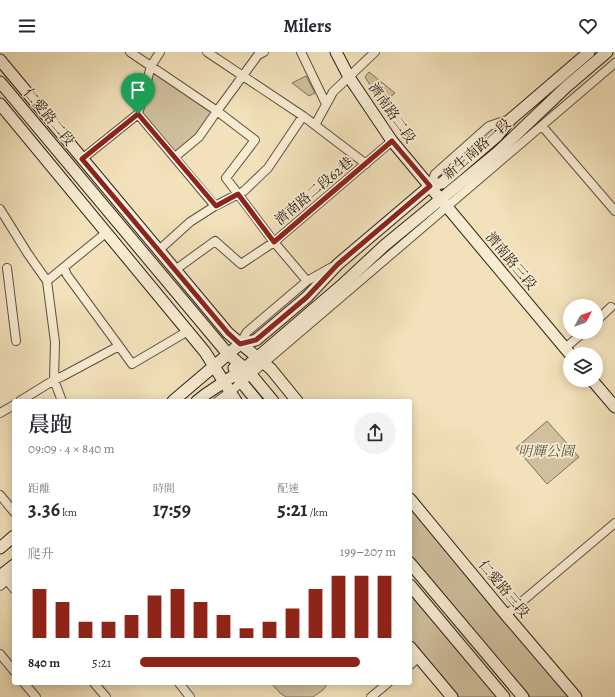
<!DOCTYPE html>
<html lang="zh-TW">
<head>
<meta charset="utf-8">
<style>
	:root { --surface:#fff; --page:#f2f2f3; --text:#2b2b33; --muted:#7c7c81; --accent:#8f2418 }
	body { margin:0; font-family:Alegreya,"Noto Serif TC",serif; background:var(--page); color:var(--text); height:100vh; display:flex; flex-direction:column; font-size:15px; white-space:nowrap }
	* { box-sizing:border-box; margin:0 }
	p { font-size:13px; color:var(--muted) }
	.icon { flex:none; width:22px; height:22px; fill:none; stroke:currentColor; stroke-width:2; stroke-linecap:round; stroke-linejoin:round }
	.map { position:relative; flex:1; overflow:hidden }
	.drawer { position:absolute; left:12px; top:347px; width:400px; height:286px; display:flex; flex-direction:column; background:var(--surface); border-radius:4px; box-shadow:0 2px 10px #0003 }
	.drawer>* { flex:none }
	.needle { width:26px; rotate:49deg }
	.tools { position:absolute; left:563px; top:247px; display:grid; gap:8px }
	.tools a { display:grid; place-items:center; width:40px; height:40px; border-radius:50%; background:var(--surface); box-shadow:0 2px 10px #0003; font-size:20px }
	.pin { position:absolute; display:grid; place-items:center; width:34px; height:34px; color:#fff; margin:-41px -17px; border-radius:50% 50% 50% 0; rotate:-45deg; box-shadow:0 0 4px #0007 }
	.pin .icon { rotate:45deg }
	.round { display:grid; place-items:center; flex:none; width:42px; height:42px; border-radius:21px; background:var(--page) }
	.head { display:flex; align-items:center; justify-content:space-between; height:68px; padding:0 16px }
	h1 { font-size:22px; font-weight:600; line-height:30px }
	.stats { display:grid; grid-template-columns:repeat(3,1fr); gap:6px; height:68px; padding:4px 16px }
	.stats div { display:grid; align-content:center }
	.stats b { font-size:20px; font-weight:600 }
	.stats small { font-size:11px; font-weight:400 }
	.stats p { font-size:11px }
	.chart { height:112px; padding:8px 16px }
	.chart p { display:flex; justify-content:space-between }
	.chart svg { width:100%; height:72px; margin-top:4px; stroke:var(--accent); stroke-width:6 }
	ul { padding:0 16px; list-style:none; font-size:13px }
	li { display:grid; grid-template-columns:64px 48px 1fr; align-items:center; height:30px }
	li i { height:10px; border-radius:5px; background:var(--accent) }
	header { display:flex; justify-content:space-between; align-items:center; height:52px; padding:0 16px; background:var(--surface); font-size:18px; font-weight:600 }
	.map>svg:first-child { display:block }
</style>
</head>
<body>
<header><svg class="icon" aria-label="menu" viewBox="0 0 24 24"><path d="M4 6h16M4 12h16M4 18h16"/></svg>Milers<svg class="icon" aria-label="heart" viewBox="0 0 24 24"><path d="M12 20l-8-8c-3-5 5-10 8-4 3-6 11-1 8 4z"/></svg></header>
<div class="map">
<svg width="615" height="645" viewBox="0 0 615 645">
	<rect width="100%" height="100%" fill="#f2e1ba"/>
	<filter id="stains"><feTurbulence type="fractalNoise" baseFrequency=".005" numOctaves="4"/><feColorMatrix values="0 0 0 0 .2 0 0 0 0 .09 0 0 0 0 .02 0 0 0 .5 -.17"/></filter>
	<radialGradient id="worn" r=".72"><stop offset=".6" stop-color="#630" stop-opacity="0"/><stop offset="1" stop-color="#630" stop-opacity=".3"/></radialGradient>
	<!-- green -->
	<path fill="#d0c09e" stroke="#7e705a" d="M154,19L214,60L198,82L177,102L141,60Z
		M369,20L395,41L382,52L365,25Z
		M306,24L315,41L309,44L292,31Z
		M547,369L579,405L547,432L516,396Z
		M410,455L556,629L568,645H530L410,502Z
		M410,539L499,645H459L410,587Z
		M271,631H328L323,638L313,645H286L280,641Z"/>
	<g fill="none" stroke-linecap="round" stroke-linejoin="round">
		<!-- street casing -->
		<g stroke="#5e5040" stroke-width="10">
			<path id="street" d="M130,0L217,59L255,88L226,126L274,190L307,229
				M207,0L303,64L366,112
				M301,0L326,52
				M138,62L215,154
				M315,73L333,40L375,0
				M542,74L615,159
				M175,105L199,85L217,59L258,3L264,0
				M82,107L138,62L151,14L160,0
				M430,134L435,122L489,74L510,67
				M0,157L28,202L47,229L55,290L54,328L62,349
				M159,198L190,170L215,154L244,139L268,116L303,64
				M7,216L16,289
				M64,216L67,223L119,294
				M175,218L215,189L241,212L274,190L392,89
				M47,229L107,180
				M596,269L611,255
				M240,292L247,280L307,229L332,215
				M565,296L584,280
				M20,349L54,328L63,324L119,294L132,312L188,279
				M218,349L230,340L615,11
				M0,361L14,353
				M0,443L14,460
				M7,528L14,537
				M0,534L14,522
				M506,563L615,471
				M0,602L14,619
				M410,613L419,605
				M24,631L36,645
				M94,631L106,645
				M179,631L190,645
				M371,645L388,631"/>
		</g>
		<!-- secondary casing -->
		<g stroke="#2c2017" stroke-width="13">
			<path id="secondary" d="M336,0L349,25L392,89L570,302
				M0,8L228,281L271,317L297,349
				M0,30L228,302L248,319L273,349
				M0,52L205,300L236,349
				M234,316L238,326L257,349
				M592,328L615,355
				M173,349L240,292L256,288L307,245L338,212L430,134L442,131L454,121L497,84L511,67L589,0
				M197,349L206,342L245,316L342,233L385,193L498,100L566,35L607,0
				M410,447L506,563L576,645
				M0,496L14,484
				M410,511L523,645
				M0,524L14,513
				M410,533L504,645
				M410,595L452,645"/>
		</g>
		<!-- street -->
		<use href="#street" stroke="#f7ecd2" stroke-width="8"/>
		<!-- secondary -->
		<use href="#secondary" stroke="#f7ecd2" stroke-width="11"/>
	</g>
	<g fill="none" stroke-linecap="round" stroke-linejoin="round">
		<!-- route casing -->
		<g stroke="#fff" stroke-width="8">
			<path id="route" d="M138,62L216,154L238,142L274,190L392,89L430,134L338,212L307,245L256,288L240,292L228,281L82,107Z"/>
		</g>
		<!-- route -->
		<use href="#route" stroke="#8f2418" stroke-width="5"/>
	</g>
	<g text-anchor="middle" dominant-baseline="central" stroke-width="3.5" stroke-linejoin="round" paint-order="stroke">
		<!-- street labels -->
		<g font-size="14" fill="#2c2017" stroke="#f7ecd2">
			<text transform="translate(392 61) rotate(55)">濟南路二段</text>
			<text transform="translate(49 65) rotate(50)">仁愛路二段</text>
			<text transform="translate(477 97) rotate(-41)">新生南路一段</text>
			<text transform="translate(314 139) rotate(-40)">濟南路二段62巷</text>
			<text transform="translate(511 209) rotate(50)">濟南路三段</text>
			<text transform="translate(504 537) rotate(50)">仁愛路三段</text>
		</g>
		<!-- park labels -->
		<g font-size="14" font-style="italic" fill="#5d5040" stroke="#f7ecd2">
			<text x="546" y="399">明輝公園</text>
		</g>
	</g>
	<rect width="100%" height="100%" filter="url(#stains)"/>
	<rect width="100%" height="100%" fill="url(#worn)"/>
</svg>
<div class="tools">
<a><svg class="needle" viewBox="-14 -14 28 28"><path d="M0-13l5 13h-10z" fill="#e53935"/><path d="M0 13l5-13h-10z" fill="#7c7c81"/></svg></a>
<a><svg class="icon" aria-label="layers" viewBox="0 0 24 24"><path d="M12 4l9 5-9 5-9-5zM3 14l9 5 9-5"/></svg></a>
</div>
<div class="pin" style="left:138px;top:62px;background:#1e9e55"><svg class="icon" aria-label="arrive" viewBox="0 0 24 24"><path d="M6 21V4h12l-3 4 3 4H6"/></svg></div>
<section class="drawer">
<div class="head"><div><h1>晨跑</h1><p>09:09 · 4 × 840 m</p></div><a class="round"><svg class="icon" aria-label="share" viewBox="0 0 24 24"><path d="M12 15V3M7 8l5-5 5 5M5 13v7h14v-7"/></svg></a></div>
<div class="stats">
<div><p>距離</p><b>3.36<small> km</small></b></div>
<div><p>時間</p><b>17:59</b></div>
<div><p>配速</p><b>5:21<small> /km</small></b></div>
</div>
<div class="chart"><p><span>爬升</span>199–207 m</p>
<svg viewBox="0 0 160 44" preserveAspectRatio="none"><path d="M5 44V14M15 44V22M25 44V34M35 44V34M45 44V30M55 44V18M65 44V14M75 44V22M85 44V30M95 44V38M105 44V34M115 44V26M125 44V14M135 44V6M145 44V6M155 44V6"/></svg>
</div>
<ul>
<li><b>840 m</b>5:21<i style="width:86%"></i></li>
</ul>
</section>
</div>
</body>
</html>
